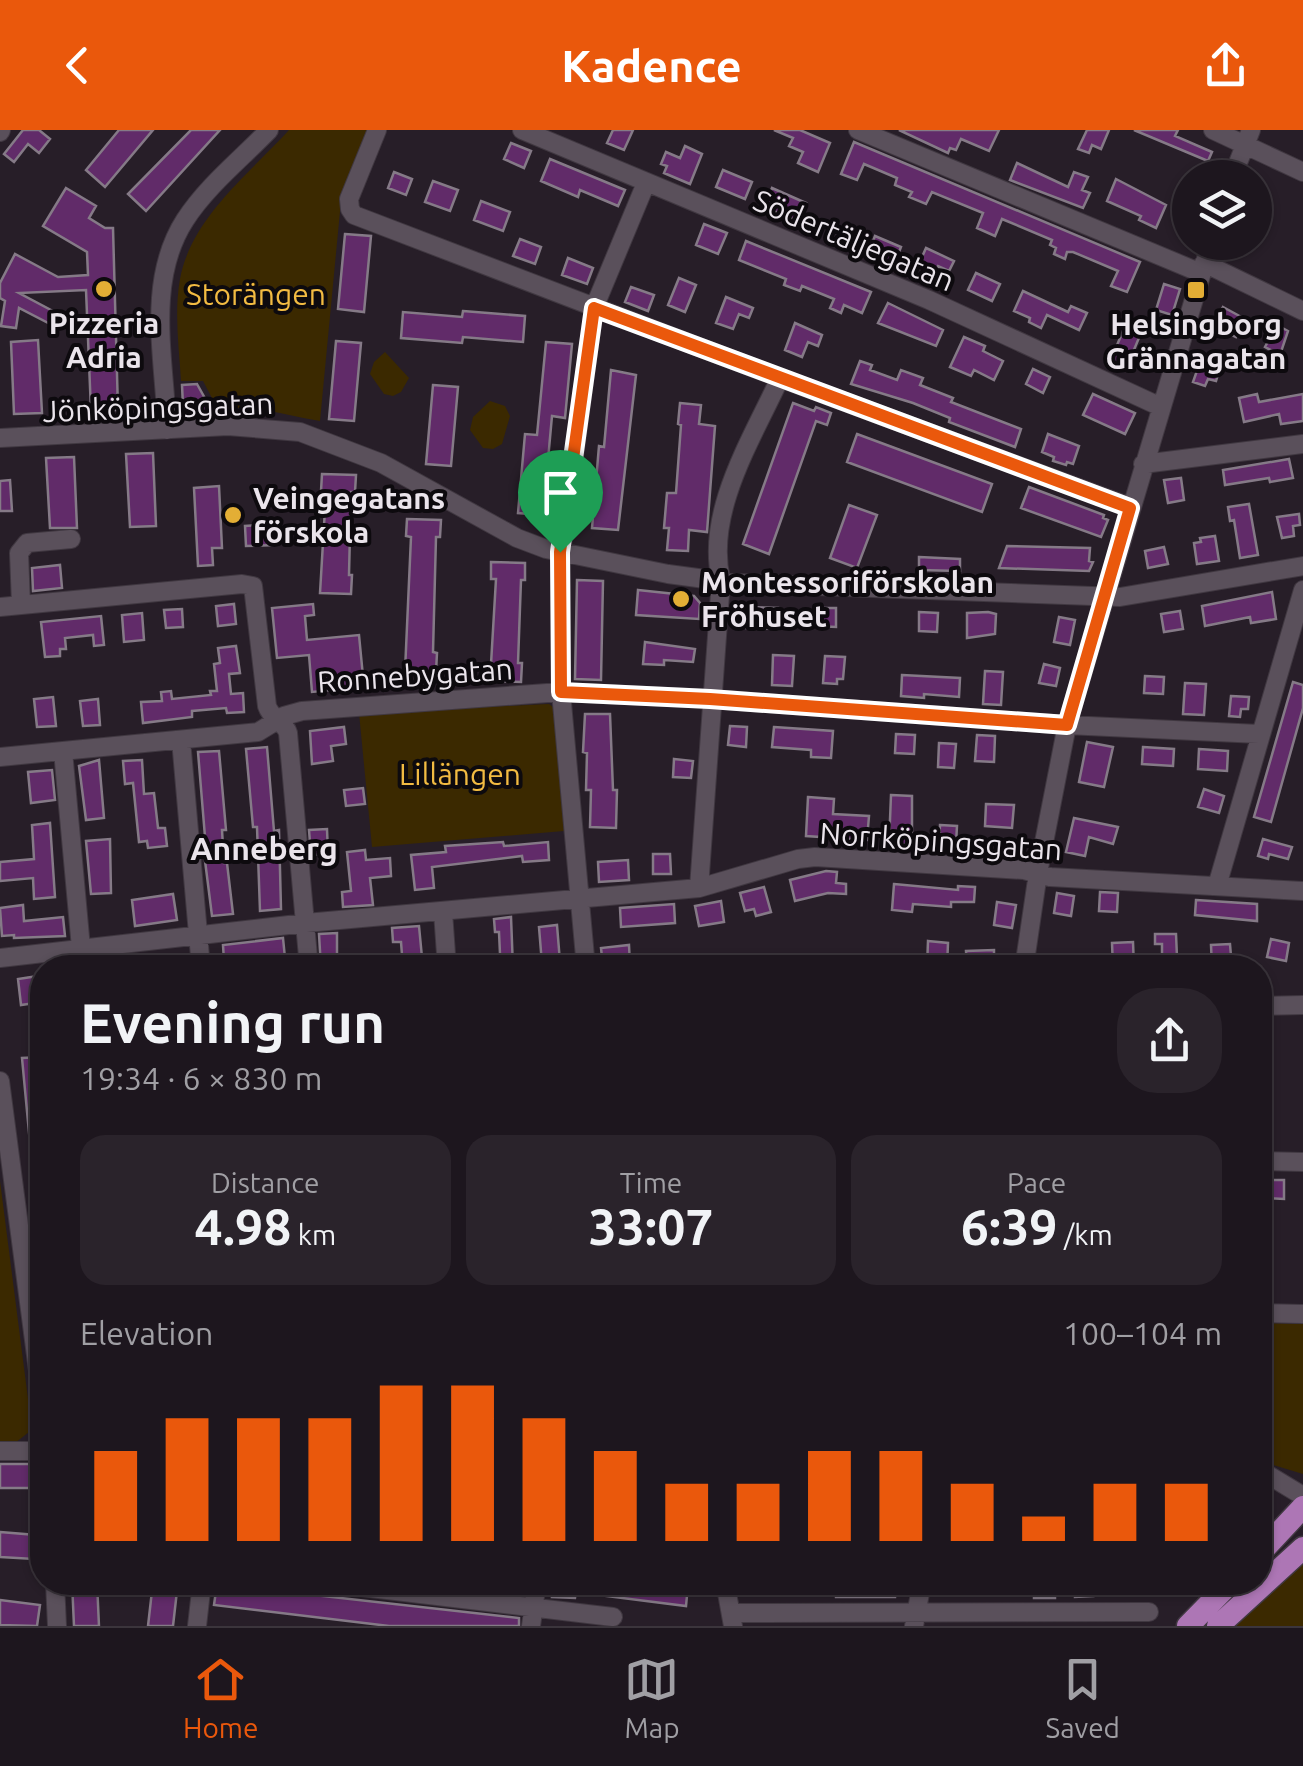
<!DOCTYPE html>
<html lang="en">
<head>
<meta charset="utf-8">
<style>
	:root { --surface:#1d161e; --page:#2a232b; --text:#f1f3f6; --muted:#a09fa4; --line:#3b353c; --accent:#ea580c }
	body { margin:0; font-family:Ubuntu,sans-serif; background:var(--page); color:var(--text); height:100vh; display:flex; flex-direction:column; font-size:38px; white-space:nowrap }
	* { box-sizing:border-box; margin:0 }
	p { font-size:32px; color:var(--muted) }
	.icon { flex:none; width:55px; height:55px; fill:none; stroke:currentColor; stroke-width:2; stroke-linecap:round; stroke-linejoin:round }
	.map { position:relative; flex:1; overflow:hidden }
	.side { position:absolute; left:30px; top:825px; width:1242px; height:640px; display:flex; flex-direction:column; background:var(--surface); border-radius:40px; box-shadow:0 2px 8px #0004,0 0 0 2px var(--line) }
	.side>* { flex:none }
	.tools { position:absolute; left:1172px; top:30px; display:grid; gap:20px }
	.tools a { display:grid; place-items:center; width:100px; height:100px; border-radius:50%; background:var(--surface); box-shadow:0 2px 8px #0004,0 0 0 2px var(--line); font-size:50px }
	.pin { position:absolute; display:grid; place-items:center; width:85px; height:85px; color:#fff; margin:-102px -42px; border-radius:50% 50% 50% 0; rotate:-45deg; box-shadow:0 0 10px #0007 }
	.pin .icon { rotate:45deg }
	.round { display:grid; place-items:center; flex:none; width:105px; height:105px; border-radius:40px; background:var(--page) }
	.headline { display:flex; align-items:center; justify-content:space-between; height:170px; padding:0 50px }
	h1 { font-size:55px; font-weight:600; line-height:75px }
	.metrics { display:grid; grid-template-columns:repeat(3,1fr); gap:15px; height:170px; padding:10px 50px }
	.metrics div { display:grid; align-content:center; border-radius:25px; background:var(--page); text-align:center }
	.metrics b { font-size:50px; font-weight:600 }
	.metrics small { font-size:28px; font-weight:400 }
	.metrics p { font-size:28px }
	.chart { height:280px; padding:20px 50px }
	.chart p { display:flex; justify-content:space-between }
	.chart svg { width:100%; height:180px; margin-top:10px; stroke:var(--accent); stroke-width:6 }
	header { display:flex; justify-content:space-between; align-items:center; height:130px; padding:0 50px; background:var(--accent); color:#fff; font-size:45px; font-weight:600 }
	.menu { display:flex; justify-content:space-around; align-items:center; height:140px; border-top:2px solid var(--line); background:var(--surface); font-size:28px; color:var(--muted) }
	.menu a { display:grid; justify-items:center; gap:5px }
	.menu .selected { color:var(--accent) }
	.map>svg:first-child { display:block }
</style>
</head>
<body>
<header><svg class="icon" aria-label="back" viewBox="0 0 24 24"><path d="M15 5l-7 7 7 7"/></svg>Kadence<svg class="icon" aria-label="share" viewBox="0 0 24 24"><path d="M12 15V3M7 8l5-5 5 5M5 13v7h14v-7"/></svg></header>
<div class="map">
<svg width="1303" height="1496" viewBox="0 0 1303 1496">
	<rect width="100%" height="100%" fill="#271e28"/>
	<!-- green -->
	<path fill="#3b2900" d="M289,0H371L341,71L320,291C284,286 248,271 213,282V270L203,251H181C179,218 174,182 180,149C191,88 249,44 289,0Z
		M385,222L409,248L401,262L393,266L384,264L370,244L374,232Z
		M490,271L505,276L510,286L502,314L493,319L483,318L470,300L473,287Z
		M549,574L554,578L564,701L372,717L359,583Z
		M0,1051L31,1292L29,1302L15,1313H0Z
		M1260,1193L1303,1194V1344L1260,1331Z
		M1303,1432V1496H1230Z"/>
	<!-- building -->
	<path fill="#612b69" stroke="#857a87" stroke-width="2.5" d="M23,0H39L50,9L39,23L28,14L14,32L4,24Z
		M119,0H153L105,57L86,40Z
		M191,0H220L146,81L128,64Z
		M613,0H633L624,20L607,13Z
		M774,0H800L830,13L818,42L798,33L803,22L789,16L793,8Z
		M899,0H999L989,21L961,9L956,20L950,18L948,23Z
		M1087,0H1109L1101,19L1092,15L1089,23L1078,19Z
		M1134,0H1178L1175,6L1212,22L1208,31Z
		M854,12L1140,132L1127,162L1111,156L1118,141L1073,122H1067L1065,129L1054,124L1056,118L1050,115L1052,110L1002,89L995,106L977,98L983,83L932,62L926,74L909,67L912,62L895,55L897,48L864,34L857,50L841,44Z
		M511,13L531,21L524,38L504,29Z
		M685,16L702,24L690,54L664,43L667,36L661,34L666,22L680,28Z
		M550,29L625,60L618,76L580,60L578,67L541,51Z
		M1017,33L1068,57L1074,42L1088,47L1082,60L1090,63L1083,78L1010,50Z
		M723,40L752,52L745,69L716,57Z
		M394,42L412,49L406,65L388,58Z
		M1116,49L1166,75L1156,98L1139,90L1141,86L1107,71Z
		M433,51L458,60L450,81L425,72Z
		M66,58L96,76L89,88L105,98H113L118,280L91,281L86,160L19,163L66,188L56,197L19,178L16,198L1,196L5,171L0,168V153L15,124L58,147L88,145L87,122L43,96Z
		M772,58L806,73L798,91L764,77Z
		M481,71L510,82L503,101L474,90Z
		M704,94L727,103L718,124L696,115Z
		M345,104L371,106L364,182L338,179Z
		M875,106L901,117L894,135L868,124Z
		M520,109L541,117L535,134L513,126Z
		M746,111L871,162L862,183L844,175L841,183L830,178L834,169L802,156L800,161L784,155L786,149L739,130Z
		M926,118L954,131L949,141L938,136L934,143L918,136Z
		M568,128L593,138L587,154L562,145Z
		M976,143L1000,154L992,171L968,160Z
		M679,148L696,155L685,182L668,175Z
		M1164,154L1180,159L1172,185L1156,180Z
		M631,157L654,165L648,181L625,172Z
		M1023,161L1068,182L1071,176L1087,183L1079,200L1047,185L1041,198L1029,192L1030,188L1014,181Z
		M726,167L753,178L749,188L739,184L733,199L716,193Z
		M888,173L943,200L936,216L878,193Z
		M1223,177L1245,189L1236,207L1213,196Z
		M463,181L525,186L523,212L463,207L462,213L401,208L403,182L462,187Z
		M795,193L822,205L818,216L808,212L802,227L785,220Z
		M1277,195L1288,201L1280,225L1265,217Z
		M1125,196L1141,203L1126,239L1110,232Z
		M964,207L985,216L983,221L1003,231L994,250L974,240L971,246L950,237Z
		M38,210L42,283L14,284L11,212Z
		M336,211L361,213L354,291L329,289Z
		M546,212L572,214L565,288L552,286L543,385L518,383L525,304L537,305Z
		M860,231L872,235L870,240L897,250L901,240L923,248L920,255L953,268L951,272L1021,299L1015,317L949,292L950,288L913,273L851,254Z
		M1199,235L1219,241L1216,251L1208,249L1205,256L1193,252Z
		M1033,239L1050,247L1043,263L1026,254Z
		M611,240L636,245L618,400L592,398L599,316L604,317Z
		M197,254L207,272L208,281L194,282L183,276L182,255Z
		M433,255L458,257L451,336L426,334Z
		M1093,264L1135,283L1125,304L1083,285Z
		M1257,264L1259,272L1303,264V291L1281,294L1279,284L1244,292L1239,268Z
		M680,273L701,275L699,294L715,296L707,402L689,400L688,421L667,420L669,398H664L667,363H676L681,295L678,294Z
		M793,273L814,281L816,277L831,283L827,295L816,291L769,424L743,414Z
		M857,304L992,354L982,382L847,332Z
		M1048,304L1079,316L1073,334L1067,332L1066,335L1053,331L1054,327L1042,322Z
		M153,323L156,396L130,397L126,324Z
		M74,327L77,398H50L46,328Z
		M1289,329L1293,348L1270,352L1269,348L1225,355L1223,340Z
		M322,344L356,345L355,362H351L349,445H352L351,464L320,463L326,362L321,361Z
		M1181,348L1184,370L1168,373L1164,350Z
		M10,350L12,381H0V351Z
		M219,356L222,418H212L213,435L198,436L194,358Z
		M1029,357L1104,385L1103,388L1108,390L1101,407L1021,378Z
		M1249,374L1258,425L1240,428L1234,390L1230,391L1228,377Z
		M849,375L877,385L857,438L830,428Z
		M1299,384L1300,395L1293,396L1294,406L1282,408L1277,387Z
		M407,389L441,390L440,407H436L433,522L437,523L436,542L405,541L411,407L406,406Z
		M276,394L277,415L246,416L245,396Z
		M1215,406L1219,431L1197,434L1194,413L1201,412L1200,408Z
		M1007,416L1090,418L1089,431L1093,432L1089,441L999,438Z
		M1164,417L1168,434L1148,438L1145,421Z
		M919,427L960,429V441L919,440Z
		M491,432L525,433V450H521L518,533H522L521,552L490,551L496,449H491Z
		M60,435L62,458L33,461L32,438Z
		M577,450L603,451L601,550L575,549Z
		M638,460L694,466L700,473L699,489L636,485Z
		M1272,462L1276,489L1251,493L1250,487L1205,496L1202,476Z
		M234,474L236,494L218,496L216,476Z
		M313,474L314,485L305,486L307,510L359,505L364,557L312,562L309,525L277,528L272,478Z
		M746,477L778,478V499L746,498Z
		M817,478H836V497L816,496Z
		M182,479L183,497L166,498L164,480Z
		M1180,481L1183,499L1164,502L1161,484Z
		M919,482L938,483L937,502L919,501Z
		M988,482L996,484L995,504L967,508V483Z
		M142,483L144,510L124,512L122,485Z
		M101,486L104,515L94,516L93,505L65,508L66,519H60V526L45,527L41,492Z
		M1059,487L1075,490L1070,515L1054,512Z
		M645,512L695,519L693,532L664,530V535L643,534Z
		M236,516L240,543L229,544L231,564L243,563L244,582L227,583L226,578L192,581V587L143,593L141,572L162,571L161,562L171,561L172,569L211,565L210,561H217L214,534L220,533L218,518Z
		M773,525L794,526L792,556L772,555Z
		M825,526L845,527L843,549H837V554L823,553Z
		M1044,534L1060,538L1056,556L1039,553Z
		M985,541L1003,542L1001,575L983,574Z
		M902,545L960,548L959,567L924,564V568L901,566Z
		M1145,546L1164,547L1163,564L1144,563Z
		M1293,552L1303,555V578L1271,692L1254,687Z
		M1185,553L1206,554L1204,585L1183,584Z
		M1231,566L1249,567L1248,579H1241L1240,587L1229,586Z
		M53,567L56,596L37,597L34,569Z
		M98,569L100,595L83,596L80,571Z
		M585,584H610L613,660H617L616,698L590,697L591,660H586L587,623L583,622Z
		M730,596L747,597L746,617L728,615Z
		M344,597L346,614L331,616L333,631L312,634L310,601Z
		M774,597L833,601L831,628L811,627V620L772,617Z
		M896,604L915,605L914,624L895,623Z
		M977,605L995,606L994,632L975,631Z
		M1087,612L1113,617L1104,657L1079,652Z
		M939,613L956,614L954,638L938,637Z
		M267,617L274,701L279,700L281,779L260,781L257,697H253L246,619Z
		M1143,617L1174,619L1173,636L1142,634Z
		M1199,619L1228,621L1227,641L1198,639Z
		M219,621L226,700H222L224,733H227L233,784L212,786L202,707H205L198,622Z
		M674,629L693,631L691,648L673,647Z
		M99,630L104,688L86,690L79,636Z
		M142,630L144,664L154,663L158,698H165L167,716L148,718L147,711L139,712L133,653L125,654L123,631Z
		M52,640L55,670L31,673L28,642Z
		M363,658L365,674L346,676L344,660Z
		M1204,659L1224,666L1219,683L1198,677Z
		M891,665L912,666V715L889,714Z
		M808,667L834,669L833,684L869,686L867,710L806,706Z
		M986,674L1014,675L1012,698L985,696Z
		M1074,688L1118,697L1113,714L1089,707L1085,726L1066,722Z
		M50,693L55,767L34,769L33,748L0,751V732L34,729L32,695Z
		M940,695L957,696L956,714H939Z
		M327,699L328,724L311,725L309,700Z
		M110,709L111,763L91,764L86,711Z
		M1263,709L1292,717L1288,729L1269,724L1268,729L1258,726Z
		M503,712L504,716L548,712L549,730L523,732L522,726L432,737L434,758L415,760L411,725L446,722L445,716Z
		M365,720L366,730L390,728L391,746L370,748L373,775L343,777L342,762L351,761L347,722Z
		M653,724H670L671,744H653Z
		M628,730L629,750L599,752L598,732Z
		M826,741L837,742L836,753L846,754V764L828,763L795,771L790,750Z
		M894,754L958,760V756L975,757L974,772H951V777L913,774L912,782L892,780Z
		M764,757L771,782L756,786L754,779L745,781L740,763Z
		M1100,762L1118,763L1117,782L1099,781Z
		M1057,763L1074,766L1071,786L1054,783Z
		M173,764L177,790L135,796L132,770Z
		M1196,770L1257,774V791L1195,785Z
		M721,771L724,792L699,796L695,776Z
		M997,772L1016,775L1012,798L994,795Z
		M674,774L675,793L621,797L620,778Z
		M23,775L24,791L63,787L65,806L14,808V805L2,806L0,778Z
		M511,787L513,838H495L494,825L500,824L499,802H495L494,789Z
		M557,795L560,832L542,834L539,797Z
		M419,796L423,838H403L401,812H393L392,798Z
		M337,803V838H321L319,804Z
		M1155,804H1176L1177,827L1162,828V814H1155Z
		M283,808L285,828L224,831L223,815Z
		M1271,809L1289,813L1286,831L1267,827Z
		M928,811L948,813L947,838H927Z
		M1133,812L1134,838H1113L1112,813Z
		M1230,814L1232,838H1212L1211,815Z
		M629,815L630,835L603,837L601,818Z
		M994,820V838H967L966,821Z
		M38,846L42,872L21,875L18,849Z
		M42,927V1045H33L22,928Z
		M1265,1050H1284V1069L1264,1068Z
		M0,1334H33V1358H0Z
		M0,1402L36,1405L34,1429L0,1427Z
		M72,1452H97L99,1496H74Z
		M153,1452H178L173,1496H148Z
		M554,1452H577L575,1468L552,1467Z
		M608,1452L688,1455L686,1476L606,1466Z
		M835,1452H895V1467H836Z
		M1034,1452H1055V1468H1034Z
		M1075,1452H1111L1094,1466L1075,1467Z
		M217,1454L519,1488V1496H389L214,1475Z
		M0,1470L40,1475L37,1496L0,1495Z"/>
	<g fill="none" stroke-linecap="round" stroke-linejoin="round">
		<!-- minor casing -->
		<g stroke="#403841" stroke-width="20">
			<path id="minor" d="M377,0L349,69L350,79L354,85L780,248L1130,377
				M522,0L929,170L1161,277
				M858,0L1201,143
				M1213,0L1303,42
				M0,2L1,0
				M1232,48L1251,0
				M1204,133L1303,181
				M167,300C165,231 145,152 185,90C207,56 241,29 269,0
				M0,308L228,296L300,302L381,333L517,408L546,419L668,444L735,453L1120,467L1303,436
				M1143,334L1303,314
				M21,474L19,423L27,413L71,409
				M0,477L242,454L253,456L267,576C271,589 285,592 288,603L309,838
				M181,610L201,838
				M63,621L81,818
				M0,627L258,602L284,586L302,581L561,562L711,569L1067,595L1259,604
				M1217,756L1303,460
				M699,758L721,450C705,382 752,309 780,248
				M443,782L447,838
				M0,828L306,793L699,758L798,729L815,727L1024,740L1050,747L1303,761
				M586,838L561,562V422L594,178L646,53
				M1024,838L1038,743L1067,595L1211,112
				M1260,876L1303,875
				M0,951L42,1271
				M1260,1031L1303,1032
				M1260,1183L1303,1184
				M0,1321H42
				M1260,1340L1303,1366
				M55,1452L57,1496
				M320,1452L613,1487
				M725,1452L733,1496
				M731,1483L1149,1482
				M197,1496L202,1452
				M531,1496L537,1452
				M914,1496L922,1452"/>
		</g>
		<!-- major casing -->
		<g stroke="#403841" stroke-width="25">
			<path id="major" d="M1260,1423L1303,1377
				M1188,1496L1231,1452
				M1218,1496L1303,1418"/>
		</g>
		<!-- minor -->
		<use href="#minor" stroke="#5a505b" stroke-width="18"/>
		<!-- major -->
		<use href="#major" stroke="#ad76b5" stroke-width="22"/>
	</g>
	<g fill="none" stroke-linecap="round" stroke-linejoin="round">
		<!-- route casing -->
		<g stroke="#fff" stroke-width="20">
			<path id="route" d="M594,178L1130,378L1067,595L710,569L561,562L560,422Z"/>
		</g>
		<!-- route -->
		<use href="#route" stroke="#ea580c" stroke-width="12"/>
	</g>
	<!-- markers -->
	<g fill="#e3ae35" stroke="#0d0a0e" stroke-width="4">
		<circle cx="104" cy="159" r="10"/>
		<rect x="1186" y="150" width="20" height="20" rx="5"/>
		<circle cx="233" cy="385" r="10"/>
		<circle cx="681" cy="469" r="10"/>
	</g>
	<g text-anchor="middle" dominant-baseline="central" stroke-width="8" stroke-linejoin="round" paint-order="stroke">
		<!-- street labels -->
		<g font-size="30" fill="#eae4eb" stroke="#0d0a0e">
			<text transform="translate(854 110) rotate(23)">Södertäljegatan</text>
			<text transform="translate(158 277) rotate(-2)">Jönköpingsgatan</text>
			<text transform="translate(415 545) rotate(-4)">Ronnebygatan</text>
			<text transform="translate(941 711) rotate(4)">Norrköpingsgatan</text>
		</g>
		<!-- park labels -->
		<g font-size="30" fill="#f2bb42" stroke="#0d0a0e">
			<text x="256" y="164">Storängen</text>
			<text x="460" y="644">Lillängen</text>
		</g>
		<!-- poi labels -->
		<g font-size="30" font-weight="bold" fill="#eae4eb" stroke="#0d0a0e">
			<text x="104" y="193">Pizzeria<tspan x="104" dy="34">Adria</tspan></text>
			<text x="1196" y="194">Helsingborg<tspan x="1196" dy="34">Grännagatan</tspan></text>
			<text x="253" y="368" text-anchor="start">Veingegatans<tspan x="253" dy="34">förskola</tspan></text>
			<text x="701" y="452" text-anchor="start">Montessoriförskolan<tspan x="701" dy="34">Fröhuset</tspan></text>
		</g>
		<!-- neighbourhood labels -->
		<g font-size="32" font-weight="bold" fill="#eae4eb" stroke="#0d0a0e">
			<text x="264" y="718">Anneberg</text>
		</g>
	</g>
</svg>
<div class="tools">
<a><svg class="icon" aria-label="layers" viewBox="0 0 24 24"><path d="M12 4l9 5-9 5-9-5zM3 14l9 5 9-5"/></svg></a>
</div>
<div class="pin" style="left:560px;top:422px;background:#1e9e55"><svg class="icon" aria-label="arrive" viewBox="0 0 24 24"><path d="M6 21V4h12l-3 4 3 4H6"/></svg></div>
<section class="side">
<div class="headline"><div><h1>Evening run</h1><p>19:34 · 6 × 830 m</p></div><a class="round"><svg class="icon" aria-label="share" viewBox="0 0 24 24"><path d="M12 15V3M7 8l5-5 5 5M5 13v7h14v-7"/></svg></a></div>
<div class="metrics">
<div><p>Distance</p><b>4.98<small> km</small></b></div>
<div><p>Time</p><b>33:07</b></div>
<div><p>Pace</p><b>6:39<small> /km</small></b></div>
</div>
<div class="chart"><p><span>Elevation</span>100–104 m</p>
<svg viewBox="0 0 160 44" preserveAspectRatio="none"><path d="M5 44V22M15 44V14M25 44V14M35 44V14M45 44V6M55 44V6M65 44V14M75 44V22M85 44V30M95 44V30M105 44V22M115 44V22M125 44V30M135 44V38M145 44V30M155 44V30"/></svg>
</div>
</section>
</div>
<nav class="menu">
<a class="selected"><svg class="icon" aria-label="home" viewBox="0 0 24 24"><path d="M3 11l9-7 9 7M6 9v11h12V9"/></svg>Home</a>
<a><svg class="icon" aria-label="map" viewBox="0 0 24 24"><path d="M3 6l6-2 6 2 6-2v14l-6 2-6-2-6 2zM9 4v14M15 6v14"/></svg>Map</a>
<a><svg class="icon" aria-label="saved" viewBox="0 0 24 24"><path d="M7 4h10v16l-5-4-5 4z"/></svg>Saved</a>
</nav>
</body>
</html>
